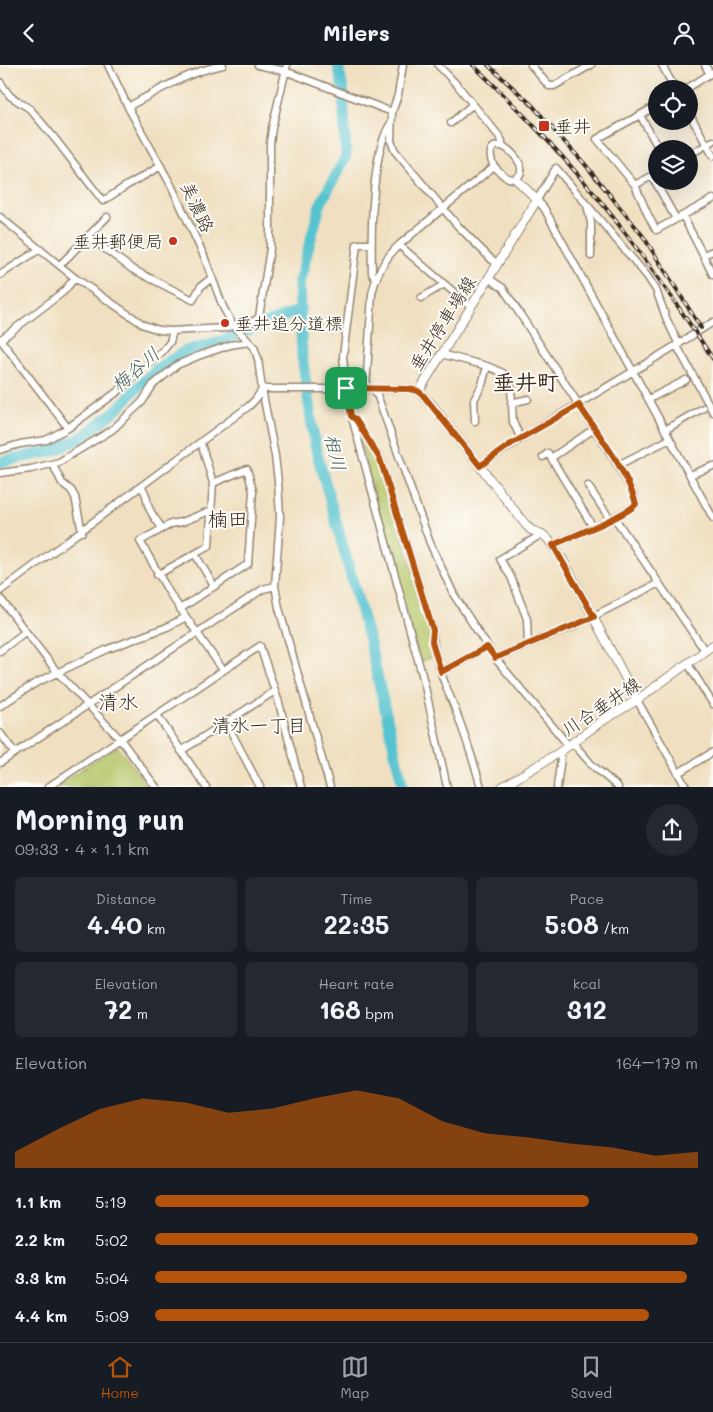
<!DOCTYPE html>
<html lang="en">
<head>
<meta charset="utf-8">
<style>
	:root { --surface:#171b24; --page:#242831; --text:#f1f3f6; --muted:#9ea1a6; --line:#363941; --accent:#b45309 }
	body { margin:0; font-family:Mali,"Klee One",sans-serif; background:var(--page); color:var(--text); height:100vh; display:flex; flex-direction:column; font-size:19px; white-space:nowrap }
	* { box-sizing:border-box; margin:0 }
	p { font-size:16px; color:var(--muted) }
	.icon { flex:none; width:28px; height:28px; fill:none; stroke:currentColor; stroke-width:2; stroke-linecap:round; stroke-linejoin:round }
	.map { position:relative; height:722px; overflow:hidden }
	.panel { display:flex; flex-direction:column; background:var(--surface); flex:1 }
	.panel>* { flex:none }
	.tools { position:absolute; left:648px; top:15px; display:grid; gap:10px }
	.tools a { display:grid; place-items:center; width:50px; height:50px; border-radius:50%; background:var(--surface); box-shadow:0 5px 20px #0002; font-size:25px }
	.pin { position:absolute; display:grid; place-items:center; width:42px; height:42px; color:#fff; margin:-21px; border-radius:10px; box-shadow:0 2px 8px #0006 }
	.round { display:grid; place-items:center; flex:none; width:52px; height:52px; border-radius:26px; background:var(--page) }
	.summary { display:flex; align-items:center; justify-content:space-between; height:85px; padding:0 15px }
	h1 { font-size:28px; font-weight:800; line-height:38px }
	.stats { display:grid; grid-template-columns:repeat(3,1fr); gap:8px; height:85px; padding:5px 15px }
	.stats div { display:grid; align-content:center; border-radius:8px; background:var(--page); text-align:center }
	.stats b { font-size:25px; font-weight:800 }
	.stats small { font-size:14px; font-weight:400 }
	.stats p { font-size:14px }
	.chart { height:140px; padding:10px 15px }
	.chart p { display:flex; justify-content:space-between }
	.chart svg { width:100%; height:90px; margin-top:5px; fill:var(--accent); opacity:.7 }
	ul { padding:0 15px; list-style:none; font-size:16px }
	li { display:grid; grid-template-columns:80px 60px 1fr; align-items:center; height:38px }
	li i { height:12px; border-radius:6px; background:var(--accent) }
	header { display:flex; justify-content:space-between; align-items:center; height:65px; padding:0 15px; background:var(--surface); font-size:22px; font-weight:800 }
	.tabs { display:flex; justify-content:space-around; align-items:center; height:70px; border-top:1px solid var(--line); background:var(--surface); font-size:14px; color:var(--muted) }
	.tabs a { display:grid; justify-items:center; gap:2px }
	.tabs .active { color:var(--accent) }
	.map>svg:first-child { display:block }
</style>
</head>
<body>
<header><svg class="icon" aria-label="back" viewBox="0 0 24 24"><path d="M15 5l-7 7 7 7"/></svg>Milers<svg class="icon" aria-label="person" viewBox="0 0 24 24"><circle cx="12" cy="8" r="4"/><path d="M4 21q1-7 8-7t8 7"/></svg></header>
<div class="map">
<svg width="713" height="722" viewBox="0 0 713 722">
	<rect width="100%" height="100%" fill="#fdfcf7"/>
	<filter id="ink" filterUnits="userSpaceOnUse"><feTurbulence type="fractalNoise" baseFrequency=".02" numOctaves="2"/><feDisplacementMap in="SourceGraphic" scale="10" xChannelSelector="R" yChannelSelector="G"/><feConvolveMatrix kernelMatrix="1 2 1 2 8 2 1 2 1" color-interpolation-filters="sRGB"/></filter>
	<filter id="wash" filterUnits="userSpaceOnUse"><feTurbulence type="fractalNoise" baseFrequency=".0096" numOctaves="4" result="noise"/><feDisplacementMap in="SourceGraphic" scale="20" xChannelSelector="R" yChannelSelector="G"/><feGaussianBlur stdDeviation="1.12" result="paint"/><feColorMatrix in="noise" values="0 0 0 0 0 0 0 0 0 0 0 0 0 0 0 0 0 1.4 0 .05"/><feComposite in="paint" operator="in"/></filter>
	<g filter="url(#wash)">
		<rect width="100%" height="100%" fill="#f0e0c1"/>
		<!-- green -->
		<path fill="#b6c76b" stroke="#787844" d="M355,358L380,396L430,563V578L435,591L420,597Z
			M117,681L148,722H55Z"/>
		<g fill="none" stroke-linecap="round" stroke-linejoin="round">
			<!-- river -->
			<path stroke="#57c3d0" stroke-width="11" d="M338,0L343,24L346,91L320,140L299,218L302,291L315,381L369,575L403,722
				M0,397L53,386L79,374L113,348L155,305L185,286L227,274L300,245"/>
		</g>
	</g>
	<g filter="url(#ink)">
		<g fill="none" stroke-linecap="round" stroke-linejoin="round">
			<!-- minor casing -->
			<g stroke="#968570" stroke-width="9">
				<path id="minor" d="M108,0L128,42L171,120L204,191L223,242L233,260L254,282L258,294L262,324L275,391L278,417L280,452L275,521L279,543L330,722
					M258,0L285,6L392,47
					M403,0L398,30L392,47L391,76L395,86L457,160L491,194L498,199
					M438,0L458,21L499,71L502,76V81
					M531,0L549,21H554L591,0
					M662,0L675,24
					M705,0L710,9
					M0,17L10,31L30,44L56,75L103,136L126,121L161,101
					M686,24L713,7
					M656,41L597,74L635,120L652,111L676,154
					M128,42C159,25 188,7 223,0
					M689,48L713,91
					M640,50L659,84
					M451,58L473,39
					M689,90L713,76
					M635,120L648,150L656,165L713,134
					M587,140L591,158V191
					M683,151L703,190
					M0,152L75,213L144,260L159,265L171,266L226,263L233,260
					M88,171L132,204L193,235L201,221L212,213
					M371,179H357L343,291L347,334L424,617L447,722
					M399,180L471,242
					M713,186L703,190L713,210
					M60,200L107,152
					M0,210L40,184
					M488,213L503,223L618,400L633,428L636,439C625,451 570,472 553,480
					M375,214L372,208C371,172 371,86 391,58
					M421,233L443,220
					M236,263C244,260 253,259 259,252L270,184V79L272,63L287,0
					M0,274L68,363
					M0,275L63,227L75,213
					M679,280L667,255L656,225L647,211L556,103L537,135L544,143L713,453
					M677,281L713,347
					M441,289L487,301L503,308L511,321L513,357L521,374
					M262,324H409L419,326
					M366,324L372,229C376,209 384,194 399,180L494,101C501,108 506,115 516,114C519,111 522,108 521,104C521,96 508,82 501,81C487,79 490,94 494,101
					M375,324L430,478L454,530L495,593L569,681
					M649,334L686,315
					M511,338L528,334
					M353,352L380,394L433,565C432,593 447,623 457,649C466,673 474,698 481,722
					M475,356L474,335L482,320L487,301
					M665,365L703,343
					M0,385L20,379L46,375L68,363L117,327L162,287L170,277L173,266
					M543,392L548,388L593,462
					M551,393L594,364
					M53,400L62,418L71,425L75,432L82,467
					M618,400L670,374
					M480,401C555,349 637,307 713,257
					M0,408L31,404L59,397L112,365L142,337L153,320L177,300L198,291L230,280L249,277
					M690,410L713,401
					M141,421C147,430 146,431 148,440C150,448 157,456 162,463
					M588,421L610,454
					M212,445L182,457L171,459L140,476L170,529L223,605
					M614,452L705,586
					M195,489L214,521
					M157,510L209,481L213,418L201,378
					M0,526L249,341L256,334L262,324
					M0,533L57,607L120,674L156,722
					M180,544L248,499L253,426L247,404L213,418
					M528,580L527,554L511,512L500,494L542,469
					M0,586L25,567
					M495,593L574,561L659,518
					M688,599L713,639
					M441,607L487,582
					M637,635L686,722
					M0,641L34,619L65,604L108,584L167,562L186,552
					M157,650L206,722
					M226,657L260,722
					M0,668L15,688
					M573,678L592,700L618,722
					M181,686L275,626
					M0,698L263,524L275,521
					M678,708L713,687
					M48,722L260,581L279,638L301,722
					M557,722L561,693L560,687"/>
			</g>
			<!-- major casing -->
			<g stroke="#968570" stroke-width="10">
				<path id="major" d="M516,114L537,135L419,326L432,340L526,460L531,465L542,469L548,474L563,495L637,635
					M502,722L560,687L599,658L637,635L713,580"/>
			</g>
			<!-- minor -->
			<use href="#minor" stroke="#fff" stroke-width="6"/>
			<!-- major -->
			<use href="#major" stroke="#fff" stroke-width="8"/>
			<!-- rail casing -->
			<g stroke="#3b2a1e" stroke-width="4">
				<path id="rail" d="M473,0C522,47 570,97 612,151C648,197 681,245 713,294
					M488,0L532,40L560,72L584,98L643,171L701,263"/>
			</g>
			<!-- rail -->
			<use href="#rail" stroke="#fdfcf7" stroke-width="2" stroke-dasharray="5.5" stroke-linecap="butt"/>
		</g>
	</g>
	<g fill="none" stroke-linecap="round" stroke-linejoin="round" filter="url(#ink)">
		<!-- route casing -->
		<g stroke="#fff" stroke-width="10">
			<path id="route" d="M346,323L409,324L418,326L423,330L480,401L511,379L579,340C599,371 626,403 636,439C626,451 570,472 553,480L594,552L495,593L487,582L441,607L432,577L433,565L380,394L356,355L351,351Z"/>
		</g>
		<!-- route -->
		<use href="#route" stroke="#b45309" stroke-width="6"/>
	</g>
	<!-- markers -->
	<g fill="#c8321e" stroke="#fdfcf7" stroke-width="2">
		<rect x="538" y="55" width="12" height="12" rx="2.5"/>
		<circle cx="173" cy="176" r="5"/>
		<circle cx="225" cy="258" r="5"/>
	</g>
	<g text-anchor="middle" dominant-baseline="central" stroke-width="4" stroke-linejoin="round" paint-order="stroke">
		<!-- poi labels -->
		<g font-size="18" fill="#3b2a1e" stroke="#fdfcf7" text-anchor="start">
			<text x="555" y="61">垂井</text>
			<text x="163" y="176" text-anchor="end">垂井郵便局</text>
			<text x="235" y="258">垂井追分道標</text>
		</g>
		<!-- street labels -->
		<g font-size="18" fill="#3b2a1e" stroke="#fdfcf7">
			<text transform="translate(198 142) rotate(65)">美濃路</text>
			<text transform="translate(442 258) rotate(-58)">垂井停車場線</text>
			<text transform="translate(601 641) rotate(-34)">川合垂井線</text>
		</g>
		<!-- water labels -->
		<g font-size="19" font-style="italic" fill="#45605c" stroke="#fdfcf7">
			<text transform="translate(135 304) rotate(-41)">梅谷川</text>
			<text transform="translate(336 387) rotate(77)">相川</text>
		</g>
		<!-- neighbourhood labels -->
		<g font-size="19" fill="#3b2a1e" stroke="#fdfcf7">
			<text x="259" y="659">清水一丁目</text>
		</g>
		<!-- quarter labels -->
		<g font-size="20" fill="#3b2a1e" stroke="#fdfcf7">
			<text x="228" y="453">楠田</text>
			<text x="118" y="636">清水</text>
		</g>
		<!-- district labels -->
		<g font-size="22" font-weight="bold" fill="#3b2a1e" stroke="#fdfcf7">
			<text x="526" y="316">垂井町</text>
		</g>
	</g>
</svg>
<div class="tools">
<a><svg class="icon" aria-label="locate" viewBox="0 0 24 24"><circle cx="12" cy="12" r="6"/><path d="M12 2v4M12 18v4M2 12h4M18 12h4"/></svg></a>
<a><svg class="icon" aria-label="layers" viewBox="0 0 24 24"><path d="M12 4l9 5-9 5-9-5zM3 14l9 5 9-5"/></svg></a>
</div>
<div class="pin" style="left:346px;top:323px;background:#1e9e55"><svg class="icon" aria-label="arrive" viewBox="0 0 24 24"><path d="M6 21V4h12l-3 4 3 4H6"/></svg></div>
</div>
<section class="panel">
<div class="summary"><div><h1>Morning run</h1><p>09:33 · 4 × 1.1 km</p></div><a class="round"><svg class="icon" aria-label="share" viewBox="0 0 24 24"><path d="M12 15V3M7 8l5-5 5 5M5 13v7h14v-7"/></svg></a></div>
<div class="stats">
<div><p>Distance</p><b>4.40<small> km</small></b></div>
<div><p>Time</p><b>22:35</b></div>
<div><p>Pace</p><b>5:08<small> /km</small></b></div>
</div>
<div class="stats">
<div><p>Elevation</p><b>72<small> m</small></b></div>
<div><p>Heart rate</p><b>168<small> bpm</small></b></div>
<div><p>kcal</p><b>312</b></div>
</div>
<div class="chart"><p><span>Elevation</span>164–179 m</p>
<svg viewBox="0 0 160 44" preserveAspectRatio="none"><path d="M0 44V36L10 25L20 15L30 10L40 12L50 17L60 15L70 10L80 6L90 10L100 21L110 27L120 29L130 32L140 34L150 38L160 36V44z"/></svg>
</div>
<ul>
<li><b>1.1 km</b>5:19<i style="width:80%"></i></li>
<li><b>2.2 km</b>5:02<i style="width:100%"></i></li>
<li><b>3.3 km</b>5:04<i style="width:98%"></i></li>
<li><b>4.4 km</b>5:09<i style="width:91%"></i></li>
</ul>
</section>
<nav class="tabs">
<a class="active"><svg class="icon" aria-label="home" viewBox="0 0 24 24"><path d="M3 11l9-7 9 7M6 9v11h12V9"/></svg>Home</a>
<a><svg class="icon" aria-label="map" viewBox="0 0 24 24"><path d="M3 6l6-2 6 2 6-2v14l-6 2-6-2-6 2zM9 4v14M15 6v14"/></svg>Map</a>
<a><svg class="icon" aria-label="saved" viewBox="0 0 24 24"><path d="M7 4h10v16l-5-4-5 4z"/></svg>Saved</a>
</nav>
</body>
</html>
